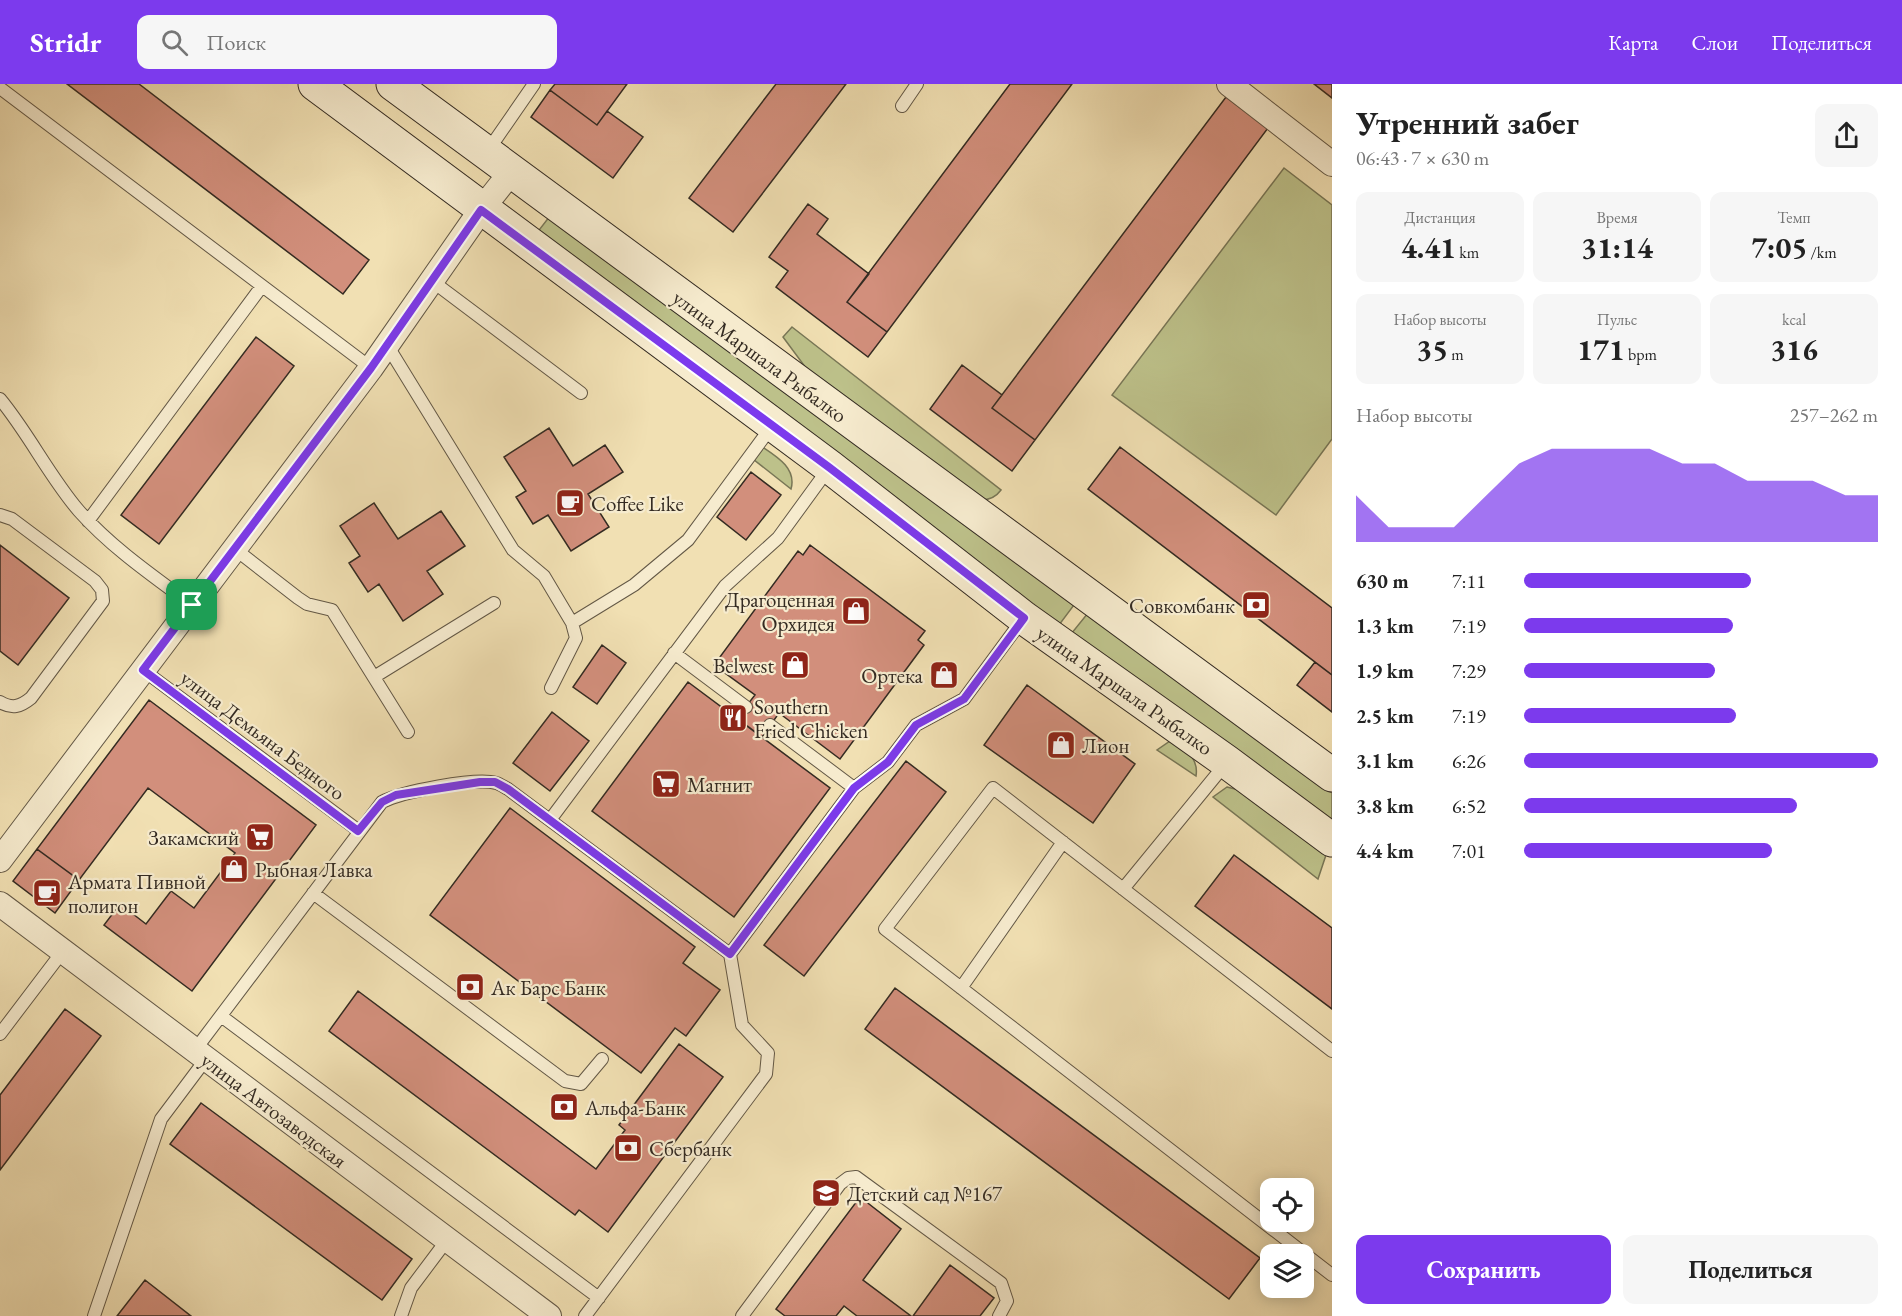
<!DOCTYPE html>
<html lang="ru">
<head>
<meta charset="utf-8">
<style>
	:root { --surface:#fff; --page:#f6f6f6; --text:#222; --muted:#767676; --accent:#7c3aed }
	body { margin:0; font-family:"EB Garamond",serif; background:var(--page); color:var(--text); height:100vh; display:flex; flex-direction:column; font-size:22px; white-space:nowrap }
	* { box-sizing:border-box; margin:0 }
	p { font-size:20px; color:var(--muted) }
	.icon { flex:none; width:33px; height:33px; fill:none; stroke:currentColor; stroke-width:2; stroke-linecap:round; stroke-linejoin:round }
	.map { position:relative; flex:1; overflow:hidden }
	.details { display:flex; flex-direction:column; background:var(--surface); width:570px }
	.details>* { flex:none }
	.controls { position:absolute; left:1260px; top:1094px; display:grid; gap:12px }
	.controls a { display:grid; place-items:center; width:54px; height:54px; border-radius:12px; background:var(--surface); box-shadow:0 3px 15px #0003; font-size:30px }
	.pin { position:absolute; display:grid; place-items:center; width:51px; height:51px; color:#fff; margin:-26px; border-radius:12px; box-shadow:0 3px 9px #0006 }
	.round { display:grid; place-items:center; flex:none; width:63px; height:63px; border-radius:12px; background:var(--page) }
	.overview { display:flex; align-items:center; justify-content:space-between; height:102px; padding:0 24px }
	h1 { font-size:33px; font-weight:700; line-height:45px }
	.stats { display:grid; grid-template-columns:repeat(3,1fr); gap:9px; height:102px; padding:6px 24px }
	.stats div { display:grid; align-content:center; border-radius:12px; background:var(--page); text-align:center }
	.stats b { font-size:30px; font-weight:700 }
	.stats small { font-size:16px; font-weight:400 }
	.stats p { font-size:16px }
	.chart { height:168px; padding:12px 24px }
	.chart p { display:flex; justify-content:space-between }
	.chart svg { width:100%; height:108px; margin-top:6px; fill:var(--accent); opacity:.7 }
	.button { display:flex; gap:12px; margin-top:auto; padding:12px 24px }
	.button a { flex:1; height:69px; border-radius:12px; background:var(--accent); color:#fff; font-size:24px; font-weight:700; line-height:69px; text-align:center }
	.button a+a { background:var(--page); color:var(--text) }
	ul { padding:0 24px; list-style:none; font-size:20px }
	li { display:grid; grid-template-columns:96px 72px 1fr; align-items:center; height:45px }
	li i { height:15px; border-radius:8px; background:var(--accent) }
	header { display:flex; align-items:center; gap:36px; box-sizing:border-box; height:84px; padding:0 30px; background:var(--accent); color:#fff }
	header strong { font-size:28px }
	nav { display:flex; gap:33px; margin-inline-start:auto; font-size:21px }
	.search { width:420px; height:54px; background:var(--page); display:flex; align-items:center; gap:15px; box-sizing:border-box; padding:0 21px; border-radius:12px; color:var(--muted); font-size:22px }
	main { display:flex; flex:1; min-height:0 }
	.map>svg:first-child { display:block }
</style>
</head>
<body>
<header>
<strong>Stridr</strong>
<div class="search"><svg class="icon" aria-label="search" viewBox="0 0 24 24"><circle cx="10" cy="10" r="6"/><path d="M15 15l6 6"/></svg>Поиск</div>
<nav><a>Карта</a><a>Слои</a><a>Поделиться</a></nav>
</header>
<main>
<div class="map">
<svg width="1332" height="1232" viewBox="0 0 1332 1232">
	<rect width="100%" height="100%" fill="#f1e0b3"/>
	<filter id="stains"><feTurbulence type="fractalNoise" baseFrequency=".00333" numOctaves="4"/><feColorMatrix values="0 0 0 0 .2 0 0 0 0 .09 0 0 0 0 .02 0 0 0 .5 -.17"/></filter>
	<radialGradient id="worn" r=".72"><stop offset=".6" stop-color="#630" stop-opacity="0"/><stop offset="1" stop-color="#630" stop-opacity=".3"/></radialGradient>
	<!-- green -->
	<path fill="#bdc18a" stroke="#787656" stroke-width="1.5" d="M1284,84L1332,121V355L1276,431L1112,311Z
		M553,128L1074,521L1059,541L536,150Z
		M792,243L1001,406C996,413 990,416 981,416L820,303L783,253Z
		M761,362C776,372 797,384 791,405L753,375Z
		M1088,529L1332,709V741L1071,550Z
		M1173,655C1185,666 1199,674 1196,692L1157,666Z
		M1227,703L1243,707L1326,771L1318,795L1213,713Z"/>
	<!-- building -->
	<path fill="#d28f7c" stroke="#342b22" stroke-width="1.5" d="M67,0H139L369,176L343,210Z
		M555,0H627L597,41L550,6Z
		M776,0H846L733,148L689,114Z
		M1010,0H1072L887,248L847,218Z
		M1314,0H1332V14Z
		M550,6L597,41L607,27L643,53L613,94L531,33Z
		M1226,13L1268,44L1035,356L992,324Z
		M808,120L828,135L817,150L869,190L847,218L887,248L868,273L776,203L788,187L769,173Z
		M256,253L294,282L159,460L121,431Z
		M962,281L1002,311L992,324L1035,356L1012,387L930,325Z
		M549,344L573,382L605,361L623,388L588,410L609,443L571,467L548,431L533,440L516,413L526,407L504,373Z
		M1120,363L1332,524V591L1088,405Z
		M751,388L781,411L746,456L717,433Z
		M374,419L398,455L441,427L465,462L427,487L443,510L403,537L379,500L368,508L349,479L360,472L340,442Z
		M0,461L69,514L18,581L0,567Z
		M810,461L925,547L918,556L924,561L840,675L779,629L762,653L737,634L755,611L714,581L798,467L803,471Z
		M602,561L626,579L597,620L573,603Z
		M1315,578L1332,591V628L1297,601Z
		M688,598L830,704L734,833L592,727Z
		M1027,601L1135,680L1093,739L984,661Z
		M149,616L316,741L192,907L104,841L120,820L146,840L171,807L194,824L235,769L148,704L79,796L37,765Z
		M552,628L589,657L550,707L513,679Z
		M906,677L946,708L804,892L764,861Z
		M510,724L695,863L683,879L720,906L686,952L675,944L641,989L430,831Z
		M37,765L79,796L55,829L13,797Z
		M1234,771L1332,844V925L1195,822Z
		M895,904L1260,1174L1229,1215L865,945Z
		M358,907L596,1085L625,1046L619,1041L679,960L723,993L608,1148L579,1126L575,1131L329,947Z
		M65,925L101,952L0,1086V1011Z
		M201,1019L412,1175L382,1216L170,1060Z
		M860,1113L901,1145L863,1196L911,1232H857L844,1222L836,1232H785L776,1225Z
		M950,1181L994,1214L980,1232H913Z
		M145,1196L191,1232H117Z"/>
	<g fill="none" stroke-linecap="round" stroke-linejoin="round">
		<!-- lane casing -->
		<g stroke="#635846" stroke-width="14">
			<path id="lane" d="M0,4L371,284
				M902,22L917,0
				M487,68L534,0
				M432,197L581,309
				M387,261L513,466L544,492L572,539L634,501L688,456L772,342
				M0,315C29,350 49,392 79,427C112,464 153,492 192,521
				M0,431L12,435L95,497L102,506L103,517L31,614C20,623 12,625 0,618
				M88,437L262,202
				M235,465L298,514L307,520L332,526L408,648
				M674,569L746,623
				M143,586L359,747
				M374,593L494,519
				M551,604L576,554L572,539
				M770,641L854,704
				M550,736L725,502L778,454L829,384
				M1123,805L1227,678
				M313,809L565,997L581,1000L602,975
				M730,870L854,704L888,678L916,641L964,615L1023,535
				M961,904L1063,758
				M221,932L599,1214
				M0,950L63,867
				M195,966L382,718C401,708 476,693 496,699C500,700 504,703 508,705L730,870L742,941L768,969L766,990L585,1232
				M1332,967L993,704L885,845L1332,1191
				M94,1232L161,1035L206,975
				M401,1232L411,1204L447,1156
				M742,1232L840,1100L848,1094L856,1093L1001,1199L1007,1217L999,1232"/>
		</g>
		<!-- street casing -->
		<g stroke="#635846" stroke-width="26">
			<path id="street" d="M1229,0L1332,80
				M0,776L371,284L481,126L512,87
				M0,820L549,1232"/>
		</g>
		<!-- secondary casing -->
		<g stroke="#342b22" stroke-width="35">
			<path id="secondary" d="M315,0L830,383L1024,534L1227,678L1332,756
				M393,0L1332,691"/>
		</g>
		<!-- lane -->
		<use href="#lane" stroke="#f6ebce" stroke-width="12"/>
		<!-- street -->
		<use href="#street" stroke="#f6ebce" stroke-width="24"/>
		<!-- secondary -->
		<use href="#secondary" stroke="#f6ebce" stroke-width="33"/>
	</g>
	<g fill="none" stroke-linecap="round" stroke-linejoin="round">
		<!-- route casing -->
		<g stroke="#fff" stroke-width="12">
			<path id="route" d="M481,126L830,384L1024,534L964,615L916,641L888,678L854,704L730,870L508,705L495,698H480L396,711L382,718L358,747L143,586L371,284Z"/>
		</g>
		<!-- route -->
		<use href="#route" stroke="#7c3aed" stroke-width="8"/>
	</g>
	<!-- icons -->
	<defs>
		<g id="cafe-square" transform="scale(1.5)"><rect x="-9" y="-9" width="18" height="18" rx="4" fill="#8f2418" stroke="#f6ebce"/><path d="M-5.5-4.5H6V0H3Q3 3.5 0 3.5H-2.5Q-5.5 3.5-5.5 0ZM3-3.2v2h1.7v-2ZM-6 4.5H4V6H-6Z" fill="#fff"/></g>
		<g id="bank-square" transform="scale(1.5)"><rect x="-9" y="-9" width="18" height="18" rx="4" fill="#8f2418" stroke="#f6ebce"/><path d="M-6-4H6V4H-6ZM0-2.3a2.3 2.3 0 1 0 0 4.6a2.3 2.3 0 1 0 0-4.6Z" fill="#fff"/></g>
		<g id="shop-square" transform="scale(1.5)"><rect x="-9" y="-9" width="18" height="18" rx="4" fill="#8f2418" stroke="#f6ebce"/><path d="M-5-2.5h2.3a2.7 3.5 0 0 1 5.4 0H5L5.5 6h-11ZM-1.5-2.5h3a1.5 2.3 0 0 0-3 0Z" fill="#fff"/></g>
		<g id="restaurant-square" transform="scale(1.5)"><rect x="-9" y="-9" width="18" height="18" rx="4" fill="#8f2418" stroke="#f6ebce"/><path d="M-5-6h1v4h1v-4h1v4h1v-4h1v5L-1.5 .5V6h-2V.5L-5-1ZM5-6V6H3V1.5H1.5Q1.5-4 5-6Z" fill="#fff"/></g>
		<g id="supermarket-square" transform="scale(1.5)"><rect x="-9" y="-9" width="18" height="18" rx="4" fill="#8f2418" stroke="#f6ebce"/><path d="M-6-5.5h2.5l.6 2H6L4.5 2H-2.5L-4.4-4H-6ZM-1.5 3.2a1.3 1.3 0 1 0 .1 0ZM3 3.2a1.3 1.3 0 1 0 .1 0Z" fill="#fff"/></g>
		<g id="school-square" transform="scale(1.5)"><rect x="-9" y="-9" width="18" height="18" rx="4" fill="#8f2418" stroke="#f6ebce"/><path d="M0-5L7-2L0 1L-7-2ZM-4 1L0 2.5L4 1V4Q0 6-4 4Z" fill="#fff"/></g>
	</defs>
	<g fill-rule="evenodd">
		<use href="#cafe-square" x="570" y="419"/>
		<use href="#bank-square" x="1256" y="521"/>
		<use href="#shop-square" x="856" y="527"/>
		<use href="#shop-square" x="795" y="581"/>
		<use href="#shop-square" x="944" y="591"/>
		<use href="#restaurant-square" x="733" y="634"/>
		<use href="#shop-square" x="1061" y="661"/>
		<use href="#supermarket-square" x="666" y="700"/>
		<use href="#supermarket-square" x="260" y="753"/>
		<use href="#shop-square" x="234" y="785"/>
		<use href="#cafe-square" x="47" y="809"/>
		<use href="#bank-square" x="470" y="903"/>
		<use href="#bank-square" x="564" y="1023"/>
		<use href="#bank-square" x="628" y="1064"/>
		<use href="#school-square" x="826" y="1109"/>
	</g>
	<g text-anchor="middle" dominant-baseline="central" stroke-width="4.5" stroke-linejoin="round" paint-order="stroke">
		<!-- street labels -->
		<g font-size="21" fill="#342b22" stroke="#f6ebce">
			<text transform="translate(760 272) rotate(36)">улица Маршала Рыбалко</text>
			<text transform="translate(1125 606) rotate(35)">улица Маршала Рыбалко</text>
			<text transform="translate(263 651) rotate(37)">улица Демьяна Бедного</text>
			<text transform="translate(274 1026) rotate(37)">улица Автозаводская</text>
		</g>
		<!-- poi labels -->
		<g font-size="21" fill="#342b22" stroke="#f6ebce" text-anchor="start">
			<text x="591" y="419">Coffee Like</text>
			<text x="835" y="515" text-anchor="end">Драгоценная<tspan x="835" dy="24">Орхидея</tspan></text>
			<text x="1235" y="521" text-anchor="end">Совкомбанк</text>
			<text x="774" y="581" text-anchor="end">Belwest</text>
			<text x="923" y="591" text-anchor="end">Ортека</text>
			<text x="754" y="622">Southern<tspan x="754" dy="24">Fried Chicken</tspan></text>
			<text x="1082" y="661">Лион</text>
			<text x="687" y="700">Магнит</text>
			<text x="239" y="753" text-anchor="end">Закамский</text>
			<text x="255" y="785">Рыбная Лавка</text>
			<text x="68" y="797">Армата Пивной<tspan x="68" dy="24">полигон</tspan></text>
			<text x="491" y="903">Ак Барс Банк</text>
			<text x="585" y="1023">Альфа-Банк</text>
			<text x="649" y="1064">Сбербанк</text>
			<text x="847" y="1109">Детский сад №167</text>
		</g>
	</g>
	<rect width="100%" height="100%" filter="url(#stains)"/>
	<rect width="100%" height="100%" fill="url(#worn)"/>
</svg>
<div class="controls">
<a><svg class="icon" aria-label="locate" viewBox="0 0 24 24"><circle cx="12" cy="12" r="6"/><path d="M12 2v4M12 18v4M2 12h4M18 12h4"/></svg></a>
<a><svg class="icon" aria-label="layers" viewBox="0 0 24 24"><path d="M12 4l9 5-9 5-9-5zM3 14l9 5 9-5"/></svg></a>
</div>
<div class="pin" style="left:192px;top:521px;background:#1e9e55"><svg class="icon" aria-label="arrive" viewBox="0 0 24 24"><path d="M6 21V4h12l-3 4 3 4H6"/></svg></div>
</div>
<section class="details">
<div class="overview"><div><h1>Утренний забег</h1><p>06:43 · 7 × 630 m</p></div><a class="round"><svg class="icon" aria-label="share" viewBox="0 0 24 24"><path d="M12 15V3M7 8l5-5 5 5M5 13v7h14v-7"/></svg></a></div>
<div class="stats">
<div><p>Дистанция</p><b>4.41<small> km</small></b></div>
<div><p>Время</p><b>31:14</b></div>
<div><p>Темп</p><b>7:05<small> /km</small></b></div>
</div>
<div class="stats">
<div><p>Набор высоты</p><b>35<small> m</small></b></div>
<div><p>Пульс</p><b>171<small> bpm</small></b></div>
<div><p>kcal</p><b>316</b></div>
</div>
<div class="chart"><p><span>Набор высоты</span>257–262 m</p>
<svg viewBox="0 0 160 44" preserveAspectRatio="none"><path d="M0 44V25L10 38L20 38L30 38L40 25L50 12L60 6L70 6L80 6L90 6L100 12L110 12L120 19L130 19L140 19L150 25L160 25V44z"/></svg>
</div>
<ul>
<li><b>630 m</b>7:11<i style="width:64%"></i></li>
<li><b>1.3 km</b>7:19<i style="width:59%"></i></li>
<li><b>1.9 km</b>7:29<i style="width:54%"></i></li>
<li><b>2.5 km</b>7:19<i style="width:60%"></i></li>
<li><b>3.1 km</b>6:26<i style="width:100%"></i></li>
<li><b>3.8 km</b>6:52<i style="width:77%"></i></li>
<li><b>4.4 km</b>7:01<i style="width:70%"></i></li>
</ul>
<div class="button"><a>Сохранить</a><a>Поделиться</a></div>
</section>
</main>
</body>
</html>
